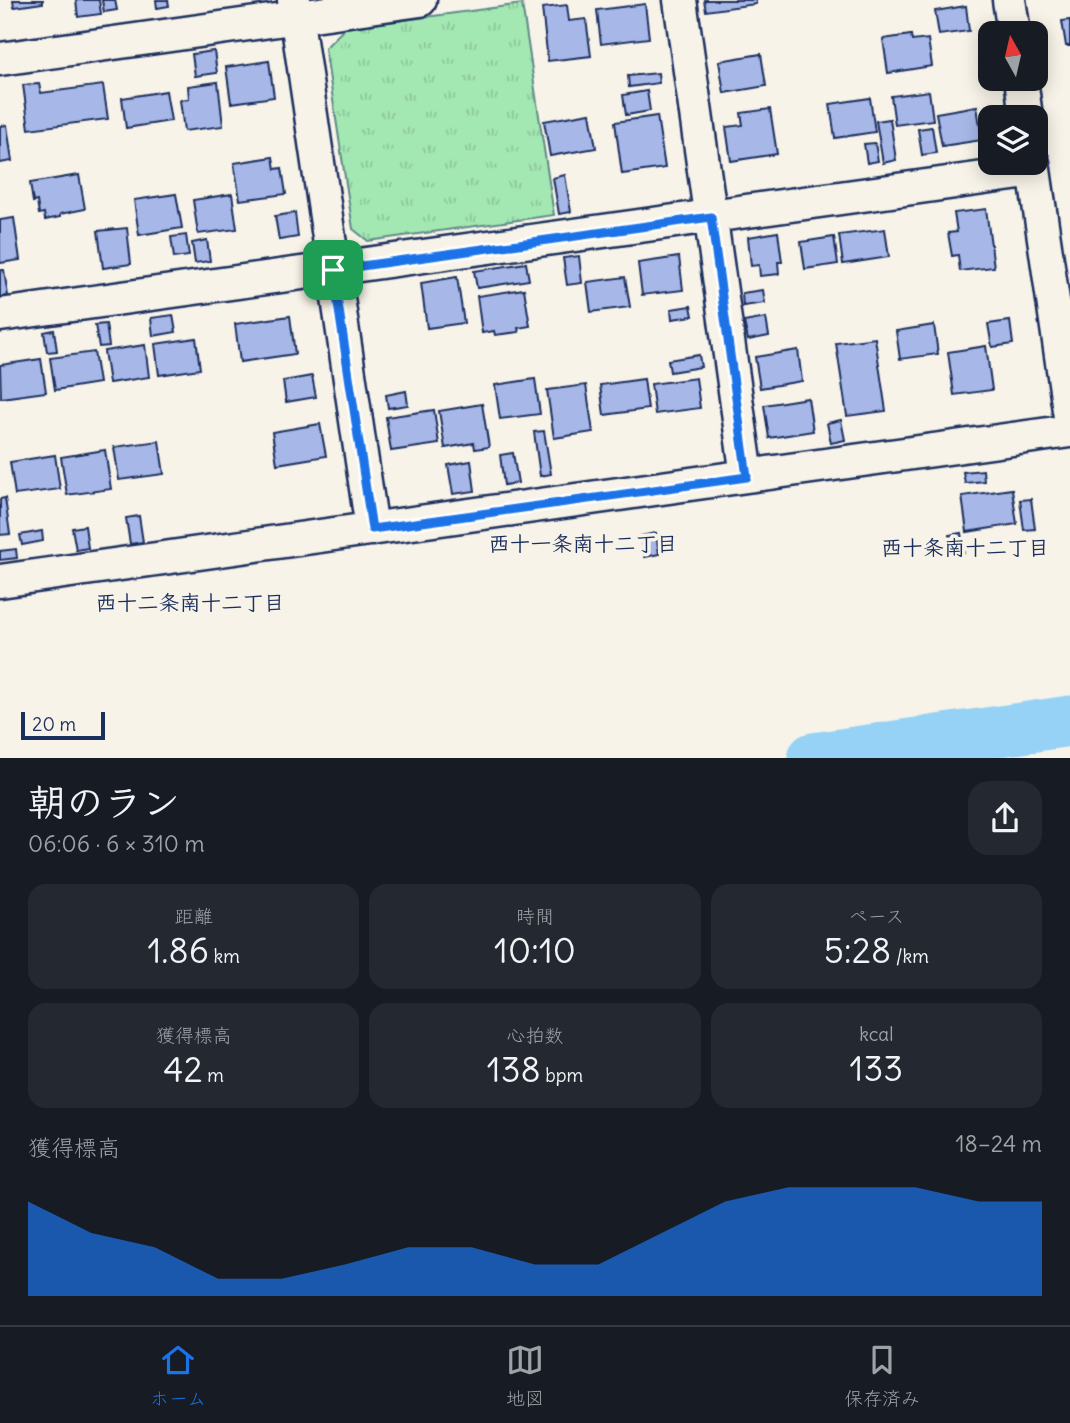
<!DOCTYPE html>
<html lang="ja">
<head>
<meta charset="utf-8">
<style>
	:root { --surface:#171b24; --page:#242831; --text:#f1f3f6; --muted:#9ea1a6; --line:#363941; --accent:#1a73e8 }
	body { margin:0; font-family:Delius,"Klee One",sans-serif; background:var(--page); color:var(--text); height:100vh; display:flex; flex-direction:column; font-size:26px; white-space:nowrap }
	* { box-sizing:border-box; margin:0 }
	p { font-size:23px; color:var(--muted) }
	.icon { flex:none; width:38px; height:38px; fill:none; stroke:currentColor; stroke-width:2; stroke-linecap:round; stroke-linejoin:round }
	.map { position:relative; height:758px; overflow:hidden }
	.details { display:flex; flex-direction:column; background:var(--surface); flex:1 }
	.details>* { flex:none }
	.needle { width:46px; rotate:352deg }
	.buttons { position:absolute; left:978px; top:21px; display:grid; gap:14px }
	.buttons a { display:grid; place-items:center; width:70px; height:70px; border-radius:14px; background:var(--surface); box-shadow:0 4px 18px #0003; font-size:35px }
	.scale { position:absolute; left:21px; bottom:18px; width:84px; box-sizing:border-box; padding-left:7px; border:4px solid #1b2f5e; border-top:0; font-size:19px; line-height:24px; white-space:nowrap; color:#1b2f5e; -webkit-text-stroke:5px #f7f3e8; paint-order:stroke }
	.pin { position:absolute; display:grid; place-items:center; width:60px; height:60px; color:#fff; margin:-30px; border-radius:14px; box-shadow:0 4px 10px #0006 }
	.round { display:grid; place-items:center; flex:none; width:74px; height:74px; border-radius:21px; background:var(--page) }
	.head { display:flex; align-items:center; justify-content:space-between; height:119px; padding:0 28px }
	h1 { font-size:38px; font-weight:600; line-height:52px }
	.figures { display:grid; grid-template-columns:repeat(3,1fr); gap:10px; height:119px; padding:7px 28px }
	.figures div { display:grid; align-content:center; border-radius:18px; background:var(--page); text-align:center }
	.figures b { font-size:35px; font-weight:600 }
	.figures small { font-size:19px; font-weight:400 }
	.figures p { font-size:19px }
	.chart { height:196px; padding:14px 28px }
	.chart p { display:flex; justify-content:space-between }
	.chart svg { width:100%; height:126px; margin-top:7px; fill:var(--accent); opacity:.7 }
	.tab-bar { display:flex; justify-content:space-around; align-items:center; height:98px; border-top:2px solid var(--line); background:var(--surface); font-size:19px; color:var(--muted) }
	.tab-bar a { display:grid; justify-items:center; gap:4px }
	.tab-bar .on { color:var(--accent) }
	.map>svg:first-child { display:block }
</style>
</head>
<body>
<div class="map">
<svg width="1070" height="758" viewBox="0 0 1070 758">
	<defs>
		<pattern id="park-tufts" width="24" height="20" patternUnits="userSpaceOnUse" patternTransform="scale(1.75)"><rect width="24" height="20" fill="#a3e7b2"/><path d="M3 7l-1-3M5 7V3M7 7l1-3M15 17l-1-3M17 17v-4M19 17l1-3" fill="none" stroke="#8cc69c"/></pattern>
	</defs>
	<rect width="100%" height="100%" fill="#f7f3e8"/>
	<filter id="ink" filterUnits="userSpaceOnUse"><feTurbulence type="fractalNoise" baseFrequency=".0143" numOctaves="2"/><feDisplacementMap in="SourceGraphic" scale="14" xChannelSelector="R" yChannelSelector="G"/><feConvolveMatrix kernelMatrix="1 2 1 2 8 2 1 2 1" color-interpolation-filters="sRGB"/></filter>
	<g filter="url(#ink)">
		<!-- park -->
		<path fill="url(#park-tufts)" stroke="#5f8b88" stroke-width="2" d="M522,4L554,215L368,241L353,229L325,48L345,28Z"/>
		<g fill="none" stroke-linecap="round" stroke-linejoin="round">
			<!-- river -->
			<path stroke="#95d2f6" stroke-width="51" d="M813,758L1070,721"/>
		</g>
		<!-- building -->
		<path fill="#a7b8e8" stroke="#1b2f5e" stroke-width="2" d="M13,0H43V3L14,7Z
			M76,0H99L101,14L78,17Z
			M102,0H115L117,10L104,12Z
			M156,0H168L169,6L157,8Z
			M704,0H756V4L706,11Z
			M645,4L649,38L601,44L597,10Z
			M567,5L569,21L586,19L591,56L548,61L542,8Z
			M966,6L969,31L939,35L935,11Z
			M1070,20V46H1066L1062,21Z
			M911,35L912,41L928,39L932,66L888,73L883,39Z
			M214,51L217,73L195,76L192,54Z
			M761,54L766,86L724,93L719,61Z
			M269,61L274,97L231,103L226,67Z
			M658,73L659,83L629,87L628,76Z
			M218,82L223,126L184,131L180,100L189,99L188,86Z
			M39,84L41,93L103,85L108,119L29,129L23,85Z
			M166,91L171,121L126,128L122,98Z
			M647,91L650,111L626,115L623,95Z
			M929,91L933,120L895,125L891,96Z
			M870,98L875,132L835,138L830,104Z
			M977,106L982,140L942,146L936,113Z
			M770,109L777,154L731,161L726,127L743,125L741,113Z
			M590,113L596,148L550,156L544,121Z
			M657,116L665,168L622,174L615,122Z
			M890,119L896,160L883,163L876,121Z
			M7,125L12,161L0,163V126Z
			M932,127L936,153L922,155L918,129Z
			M875,143L878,161L867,163L864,144Z
			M273,157L275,169L282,168L286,194L240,200L234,163Z
			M79,175L85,209L60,214V217L45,220L44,213L39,214L37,201L33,202L30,183Z
			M565,175L571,212L559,214L553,178Z
			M176,194L182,228L139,235L134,200Z
			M232,194L237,229L198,234L193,200Z
			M986,209L994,267L960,271L958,255L952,256L948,233L957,232L954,213Z
			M295,213L298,237L279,240L275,216Z
			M14,218L20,260L0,263V220Z
			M127,228L131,264L103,268L98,231Z
			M885,229L889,257L843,264L839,235Z
			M778,232L782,262H778L779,274L760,276L759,265L751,266L748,237Z
			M186,235L189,256L174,258L171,237Z
			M834,237L838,264L805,269L801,242Z
			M207,240L210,261L195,263L192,243Z
			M579,256L582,283L567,285L563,258Z
			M679,257L683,290L642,295L638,263Z
			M526,263L529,280L477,288L474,271Z
			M0,270H4L8,296L0,297Z
			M457,277L464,323L427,328L421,283Z
			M625,277L630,307L591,312L587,282Z
			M524,289L530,326L518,328L519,332L495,335L494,331L482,333L477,296Z
			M763,290L765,303L743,306L742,293Z
			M691,306L693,316L672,319L671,309Z
			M173,315L176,332L153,336L151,318Z
			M290,316L295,354L240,362L235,324Z
			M766,318L769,336L748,340L744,322Z
			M1010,321L1013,344L992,347L988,324Z
			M106,324L109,346L99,347L95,325Z
			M934,325L938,354L900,359L896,331Z
			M54,330L57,351L47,352L44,332Z
			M196,338L200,369L159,375L155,344Z
			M875,338L886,411L847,416L836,343Z
			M145,345L149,377L109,383L104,351Z
			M986,346L992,390L954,395L948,352Z
			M798,350L802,381L760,388L755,357Z
			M94,352L99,383L55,390L50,358Z
			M699,355L701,367L670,372L668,360Z
			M41,359L46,392L1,398L0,365Z
			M312,376L316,397L286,402L283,381Z
			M696,378L700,408L655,414L651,384Z
			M535,379L540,414L500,419L495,385Z
			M644,379L648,409L604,415L600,385Z
			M586,385L593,432L554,438L547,390Z
			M406,391L408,405L388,408L386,395Z
			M808,398L813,431L769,438L764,405Z
			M482,404L489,447L475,449L474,443L445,448L439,411Z
			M434,410L439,444L391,451L386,417Z
			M841,420L845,440L831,443L827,423Z
			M320,424L326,456L277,464L272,432Z
			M544,431L551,474L540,476L534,432Z
			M159,441L164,474L119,480L114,447Z
			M105,450L111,489L67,495L61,457Z
			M513,453L518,483L504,485L500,455Z
			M55,455L60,489L15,495L10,462Z
			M471,461L475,491L453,494L448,465Z
			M983,470L984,481L965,483L963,472Z
			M1012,489L1017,524L967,532L962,496Z
			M5,498L10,534L0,535V499Z
			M1031,499L1035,529L1024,530L1020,500Z
			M139,516L143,542L130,544L126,518Z
			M85,526L88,548L76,550L72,528Z
			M42,531L43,541L22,545L20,535Z
			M656,533L659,554L645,557L641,536Z
			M961,533L964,553L953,554L949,535Z
			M16,549L17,558L0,560V551Z"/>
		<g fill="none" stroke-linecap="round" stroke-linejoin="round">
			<!-- minor casing -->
			<g stroke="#1b2f5e" stroke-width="37">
				<path id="minor" d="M294,0L372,529
					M1009,0L1014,33
					M0,59L420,0
					M1021,79L1026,117
					M1033,163L1070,417
					M0,315L1034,171
					M747,476L1070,431
					M0,581L747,476L680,0"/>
			</g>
			<!-- minor -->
			<use href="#minor" stroke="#f7f3e8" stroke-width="32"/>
		</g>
	</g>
	<g fill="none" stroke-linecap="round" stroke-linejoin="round" filter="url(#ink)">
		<!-- route casing -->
		<g stroke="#fff" stroke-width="14">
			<path id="route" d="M711,217L747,477L372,529L333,270Z"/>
		</g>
		<!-- route -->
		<use href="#route" stroke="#1a73e8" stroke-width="9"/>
	</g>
	<g text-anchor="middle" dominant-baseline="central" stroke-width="7" stroke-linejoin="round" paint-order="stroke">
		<!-- neighbourhood labels -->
		<g font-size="21" font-weight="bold" fill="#1b2f5e" stroke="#f7f3e8">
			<text x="583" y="543">西十一条南十二丁目</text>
			<text x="965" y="547">西十条南十二丁目</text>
			<text x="190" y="602">西十二条南十二丁目</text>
		</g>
	</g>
</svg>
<div class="buttons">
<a><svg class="needle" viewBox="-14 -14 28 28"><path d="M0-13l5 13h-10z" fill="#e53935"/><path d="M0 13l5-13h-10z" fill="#9ea1a6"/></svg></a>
<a><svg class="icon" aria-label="layers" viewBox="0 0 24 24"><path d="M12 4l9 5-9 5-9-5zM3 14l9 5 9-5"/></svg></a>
</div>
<div class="scale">20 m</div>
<div class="pin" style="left:333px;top:270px;background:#1e9e55"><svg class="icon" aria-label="arrive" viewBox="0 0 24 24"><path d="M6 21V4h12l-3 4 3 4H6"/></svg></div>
</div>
<section class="details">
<div class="head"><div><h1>朝のラン</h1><p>06:06 · 6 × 310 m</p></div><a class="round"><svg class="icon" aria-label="share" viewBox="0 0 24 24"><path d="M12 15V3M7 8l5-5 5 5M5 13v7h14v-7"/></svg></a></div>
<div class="figures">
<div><p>距離</p><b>1.86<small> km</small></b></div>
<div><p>時間</p><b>10:10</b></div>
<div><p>ペース</p><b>5:28<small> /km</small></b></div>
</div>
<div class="figures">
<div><p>獲得標高</p><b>42<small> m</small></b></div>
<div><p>心拍数</p><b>138<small> bpm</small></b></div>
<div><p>kcal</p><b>133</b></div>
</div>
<div class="chart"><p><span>獲得標高</span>18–24 m</p>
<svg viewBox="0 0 160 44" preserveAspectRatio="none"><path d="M0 44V11L10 22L20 27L30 38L40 38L50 33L60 27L70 27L80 33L90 33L100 22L110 11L120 6L130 6L140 6L150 11L160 11V44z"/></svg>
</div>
</section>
<nav class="tab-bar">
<a class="on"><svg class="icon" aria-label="home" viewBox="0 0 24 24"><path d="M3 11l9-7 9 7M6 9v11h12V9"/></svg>ホーム</a>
<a><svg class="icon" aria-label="map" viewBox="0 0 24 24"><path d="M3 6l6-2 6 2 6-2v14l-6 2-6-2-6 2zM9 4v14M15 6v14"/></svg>地図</a>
<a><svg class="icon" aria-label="saved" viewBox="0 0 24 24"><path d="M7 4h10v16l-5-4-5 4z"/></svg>保存済み</a>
</nav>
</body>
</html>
